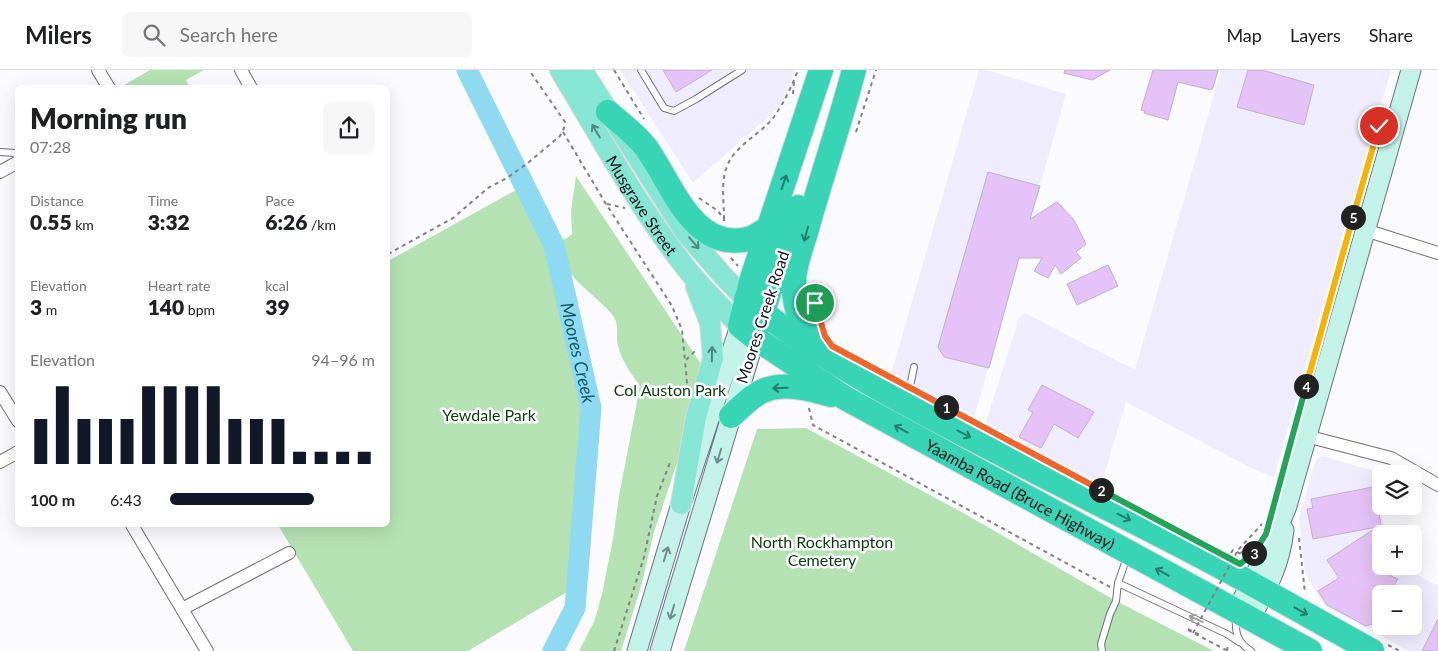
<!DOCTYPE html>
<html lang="en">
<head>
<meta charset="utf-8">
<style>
	:root { --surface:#fff; --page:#f6f6f6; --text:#202124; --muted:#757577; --line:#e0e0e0; --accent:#111827 }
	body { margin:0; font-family:Lato,sans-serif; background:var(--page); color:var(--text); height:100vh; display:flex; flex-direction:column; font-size:19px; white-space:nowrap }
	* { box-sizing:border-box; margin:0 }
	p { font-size:16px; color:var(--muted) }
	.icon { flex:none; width:28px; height:28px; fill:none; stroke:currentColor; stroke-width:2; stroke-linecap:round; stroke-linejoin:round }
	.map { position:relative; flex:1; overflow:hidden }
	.drawer { position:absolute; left:15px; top:15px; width:375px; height:442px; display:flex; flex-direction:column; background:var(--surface); border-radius:8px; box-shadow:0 5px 20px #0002 }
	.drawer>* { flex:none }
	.controls { position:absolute; left:1372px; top:395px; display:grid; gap:10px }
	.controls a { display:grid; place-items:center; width:50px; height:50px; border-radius:8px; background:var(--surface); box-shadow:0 5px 20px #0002; font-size:25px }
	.pin { position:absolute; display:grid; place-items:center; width:42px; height:42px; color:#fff; margin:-21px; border:2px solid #fff; border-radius:50%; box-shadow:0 1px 5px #0007 }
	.km { position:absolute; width:25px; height:25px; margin:-12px; border-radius:50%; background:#222; color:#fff; font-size:14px; line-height:25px; text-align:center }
	.round { display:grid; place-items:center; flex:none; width:52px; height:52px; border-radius:8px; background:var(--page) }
	.head { display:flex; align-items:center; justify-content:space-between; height:85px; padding:0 15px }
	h1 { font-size:28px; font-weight:800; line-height:38px }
	.figures { display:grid; grid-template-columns:repeat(3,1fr); gap:8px; height:85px; padding:5px 15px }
	.figures div { display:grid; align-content:center }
	.figures b { font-size:21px; font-weight:800 }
	.figures small { font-size:14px; font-weight:400 }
	.figures p { font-size:14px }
	.chart { height:140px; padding:10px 15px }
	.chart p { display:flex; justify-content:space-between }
	.chart svg { width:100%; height:90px; margin-top:5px; stroke:var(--accent); stroke-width:6 }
	ul { padding:0 15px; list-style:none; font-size:16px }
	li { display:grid; grid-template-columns:80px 60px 1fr; align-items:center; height:38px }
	li i { height:12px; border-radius:6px; background:var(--accent) }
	header { display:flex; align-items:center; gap:30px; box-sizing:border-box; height:70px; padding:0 25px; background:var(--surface); border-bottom:1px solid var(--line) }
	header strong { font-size:24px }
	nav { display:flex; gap:28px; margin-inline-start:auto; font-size:18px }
	.search { width:350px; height:45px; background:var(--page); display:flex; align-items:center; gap:12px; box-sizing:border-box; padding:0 18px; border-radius:8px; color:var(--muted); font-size:19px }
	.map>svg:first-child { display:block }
</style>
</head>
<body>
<header>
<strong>Milers</strong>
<div class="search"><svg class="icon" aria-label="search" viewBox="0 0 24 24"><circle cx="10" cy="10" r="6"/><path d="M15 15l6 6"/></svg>Search here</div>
<nav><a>Map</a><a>Layers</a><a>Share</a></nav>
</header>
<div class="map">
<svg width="1438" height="581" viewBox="0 0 1438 581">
	<rect width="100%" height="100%" fill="#fbfbff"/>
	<!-- built -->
	<path fill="#efedfd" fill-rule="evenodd" d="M620,0H795L784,33L693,113Z
		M979,0H986L1066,24L974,348L891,304Z
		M1221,0H1391L1274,407L1251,398L1126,332L1101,416L985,355L1019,248L1025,243L1135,300Z
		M1322,386L1385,404H1381V419L1378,431L1387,464H1381V496H1401L1438,516V581H1409L1324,535L1305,503L1299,448L1316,390ZM1381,524H1414V556H1381Z"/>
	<!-- green -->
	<path fill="#b5e2b3" d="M150,0H204L186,10L190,17H126L124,15Z
		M576,106L707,303L654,462L642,513L621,581H579L594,552L602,524L613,469L619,426L640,316C631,304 622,291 618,276C615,264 621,255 611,243C593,222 558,203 556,172L567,168L572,164L571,140Z
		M525,115L554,175L591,338L577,516L468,581H353L278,455H388V191Z
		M806,358L965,444L1116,531L1214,581H684L757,359Z"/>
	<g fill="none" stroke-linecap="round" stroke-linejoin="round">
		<!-- river -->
		<path stroke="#8ddaf1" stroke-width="21" id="s1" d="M467,0L554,175L591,338L575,538L553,581"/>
	</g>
	<!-- building -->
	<path fill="#e5c2f7" stroke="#beb2c4" d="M663,0H712L676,22Z
		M1065,0H1110L1092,10L1064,3Z
		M1153,0H1218L1213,18H1212L1211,20L1178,12L1168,50L1144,43L1145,41L1141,40Z
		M1248,0H1262L1314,15L1304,55L1237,37Z
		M988,102L1040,116L1030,149L1057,132L1074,150L1086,174L1076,182L1081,188L1061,204L1055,195L1048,208L1034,201L1042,188H1019L989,298L944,287L938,277Z
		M1108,195L1118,216L1077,235L1067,214Z
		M1042,315L1094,342L1078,368L1054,354L1041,378L1019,367L1033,342L1028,340Z
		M1373,417L1381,454V496H1396L1389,505L1398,509L1389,524H1381V538L1372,554L1366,556L1327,535L1318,521L1339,508L1327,490L1377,457L1313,469L1307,439L1313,438L1311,429Z
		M1438,549V581H1422Z"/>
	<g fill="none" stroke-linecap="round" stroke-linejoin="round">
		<!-- lane casing -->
		<g stroke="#726f81" stroke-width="8">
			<path id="lane" d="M641,0L664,38L674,41L696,29L742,0
				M0,82L15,83L18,88
				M905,328L910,317L914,297
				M1118,513L1227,564L1239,572
				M1236,547C1235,563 1237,572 1251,581
				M1102,581L1101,574L1110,544L1116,531L1118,513L1127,487"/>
		</g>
		<!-- street casing -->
		<g stroke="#726f81" stroke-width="14">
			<path id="street" d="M98,0L109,18
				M241,0L251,18
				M0,102L18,92
				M1365,160L1438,183
				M0,322L18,351
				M1306,366L1391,388L1438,415
				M0,392L18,382
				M132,455L207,581
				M182,539L289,483"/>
		</g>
		<!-- secondary casing -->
		<g stroke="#726f81" stroke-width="21">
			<path id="secondary" d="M1236,542L1274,468L1287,436L1411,0
				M1250,549C1267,518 1280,496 1284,460
				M637,581L681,434L740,256
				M660,581L755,268"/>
		</g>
		<!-- primary casing -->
		<g stroke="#d9d9da" stroke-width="22">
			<g id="primary">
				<path id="s2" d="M560,0C601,68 640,141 690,203C705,221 723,239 740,256"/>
				<path d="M582,0L685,162L725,208L746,229"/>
				<path d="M681,434L696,347L713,288L710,253L696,217"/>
			</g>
		</g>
		<!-- highway casing -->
		<g stroke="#d9d9da" stroke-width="26">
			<g id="highway">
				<path id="s3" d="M821,0L752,208L740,256L755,268L845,328L1310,581"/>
				<path d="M608,42C621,54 637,65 647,79C672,114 693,182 748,169C755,167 762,162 768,158"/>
				<path d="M746,229C829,298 933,348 1028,398C1100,435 1173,470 1243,509C1286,533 1329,557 1372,581"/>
				<path d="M758,256L798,137"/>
				<path d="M816,274C803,259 794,238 794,218C793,198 802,177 807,159C822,105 840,53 854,0"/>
				<path d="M731,346C741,337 752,325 765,320C785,312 811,319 831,325"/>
			</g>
		</g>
		<!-- path -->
		<path stroke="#818186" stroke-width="2" stroke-dasharray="4 4" stroke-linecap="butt" d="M614,0L644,49
			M793,24L794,12
			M563,62L606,134L672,236L682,260L685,291
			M856,62L876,0
			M699,128L718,141L724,149V151
			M607,134L625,138
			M724,149C724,133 721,114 726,99C733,76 759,66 773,48C783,35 792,16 798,0
			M388,184L453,148L488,118L507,108L529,92L560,66L565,56V52L529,0
			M731,188L738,196
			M684,329L687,312L685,291L697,279
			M809,338L813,355L1110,517
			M1299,468L1305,523
			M1231,483L1233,480L1243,485L1244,484
			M1244,484L1238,480L1262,454
			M1188,559L1198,564L1200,560
			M1188,560L1226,580
			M1388,575L1400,581
			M614,581L644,487L657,426L671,390
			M1227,581L1228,575"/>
		<!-- lane -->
		<use href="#lane" stroke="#fff" stroke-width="6"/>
		<!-- street -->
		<use href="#street" stroke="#fff" stroke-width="12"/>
		<!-- secondary -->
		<use href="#secondary" stroke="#c3f2e9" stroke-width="19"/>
		<!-- primary -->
		<use href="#primary" stroke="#87e6d3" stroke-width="20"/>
		<!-- highway -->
		<use href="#highway" stroke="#37d5b6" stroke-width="24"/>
		<!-- path-bridge -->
		<path stroke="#818186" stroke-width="2" stroke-dasharray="4 4" stroke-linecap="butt" d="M1193,563L1238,480"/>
	</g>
	<!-- one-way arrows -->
	<defs><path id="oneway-shaft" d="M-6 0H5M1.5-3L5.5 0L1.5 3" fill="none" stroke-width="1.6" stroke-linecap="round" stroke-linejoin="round" transform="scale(1.25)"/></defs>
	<g stroke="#51857e">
		<use href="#oneway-shaft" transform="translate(596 61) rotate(-121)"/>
		<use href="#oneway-shaft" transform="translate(694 173) rotate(49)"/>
		<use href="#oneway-shaft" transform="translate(712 284) rotate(-89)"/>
	</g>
	<g stroke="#257c6e">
		<use href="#oneway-shaft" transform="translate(784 112) rotate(-71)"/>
		<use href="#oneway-shaft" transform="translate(806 164) rotate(105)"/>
		<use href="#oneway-shaft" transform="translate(780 318) rotate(178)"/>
		<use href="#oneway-shaft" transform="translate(901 359) rotate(-151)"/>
		<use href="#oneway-shaft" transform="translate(964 364) rotate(28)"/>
		<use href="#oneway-shaft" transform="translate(1124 447) rotate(27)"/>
		<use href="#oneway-shaft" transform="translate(1162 502) rotate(-151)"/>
		<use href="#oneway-shaft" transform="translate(1301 541) rotate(29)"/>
	</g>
	<g stroke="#728c8a">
		<use href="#oneway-shaft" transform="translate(719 386) rotate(107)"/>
		<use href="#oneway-shaft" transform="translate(666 484) rotate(-73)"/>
		<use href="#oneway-shaft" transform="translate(672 542) rotate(107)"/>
	</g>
	<use stroke="#9f9fa2" href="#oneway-shaft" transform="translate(1196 549) rotate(-155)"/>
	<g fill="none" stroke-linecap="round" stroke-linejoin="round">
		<!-- split-1 casing -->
		<g stroke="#fff" stroke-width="10">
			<path id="split-1" d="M815,233L825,266L832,276L946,337"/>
		</g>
		<!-- split-2 casing -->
		<g stroke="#fff" stroke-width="10">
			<path id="split-2" d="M946,337L1101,420"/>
		</g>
		<!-- split-3 casing -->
		<g stroke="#fff" stroke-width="10">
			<path id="split-3" d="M1101,420L1240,494L1254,483"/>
		</g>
		<!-- split-4 casing -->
		<g stroke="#fff" stroke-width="10">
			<path id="split-4" d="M1254,483L1266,464L1306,316"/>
		</g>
		<!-- split-5 casing -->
		<g stroke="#fff" stroke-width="10">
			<path id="split-5" d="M1306,316L1353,147"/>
		</g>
		<!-- split-6 casing -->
		<g stroke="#fff" stroke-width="10">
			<path id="split-6" d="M1353,147L1379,56"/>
		</g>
		<!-- split-1 -->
		<use href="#split-1" stroke="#f0652b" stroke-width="6"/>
		<!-- split-2 -->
		<use href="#split-2" stroke="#f0652b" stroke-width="6"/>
		<!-- split-3 -->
		<use href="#split-3" stroke="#22a559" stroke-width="6"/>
		<!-- split-4 -->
		<use href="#split-4" stroke="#22a559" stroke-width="6"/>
		<!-- split-5 -->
		<use href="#split-5" stroke="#f5b400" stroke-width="6"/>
		<!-- split-6 -->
		<use href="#split-6" stroke="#f5b400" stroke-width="6"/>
	</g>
	<g text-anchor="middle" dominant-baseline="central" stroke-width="5" stroke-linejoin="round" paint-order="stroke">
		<!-- street labels -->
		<g font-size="16" fill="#100f16" stroke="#fff">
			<text stroke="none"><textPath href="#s2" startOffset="158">Musgrave Street</textPath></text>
			<text transform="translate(762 247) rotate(-72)">Moores Creek Road</text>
			<text stroke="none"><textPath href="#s3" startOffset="596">Yaamba Road (Bruce Highway)</textPath></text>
		</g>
		<!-- park labels -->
		<g font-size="16" fill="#083b0d" stroke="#fff">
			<text x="670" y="319">Col Auston Park</text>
			<text x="489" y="344">Yewdale Park</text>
			<text x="822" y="471">North Rockhampton<tspan x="822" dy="18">Cemetery</tspan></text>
		</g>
		<!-- water labels -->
		<g font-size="18" font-style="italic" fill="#165667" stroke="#fff">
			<text stroke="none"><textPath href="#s1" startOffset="306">Moores Creek</textPath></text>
		</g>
	</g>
</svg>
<div class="controls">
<a><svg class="icon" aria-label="layers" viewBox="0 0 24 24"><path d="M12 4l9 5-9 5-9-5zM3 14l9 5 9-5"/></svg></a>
<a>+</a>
<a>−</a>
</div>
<div class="pin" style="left:815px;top:233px;background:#1e9e55"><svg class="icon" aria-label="arrive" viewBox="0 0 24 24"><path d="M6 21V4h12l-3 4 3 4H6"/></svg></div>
<div class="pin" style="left:1379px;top:56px;background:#d93025"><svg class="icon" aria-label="check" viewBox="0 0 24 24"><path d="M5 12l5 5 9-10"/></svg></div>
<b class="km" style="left:946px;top:337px">1</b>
<b class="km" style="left:1101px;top:420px">2</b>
<b class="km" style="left:1254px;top:483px">3</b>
<b class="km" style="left:1306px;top:316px">4</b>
<b class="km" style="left:1353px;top:147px">5</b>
<section class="drawer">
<div class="head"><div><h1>Morning run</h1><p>07:28</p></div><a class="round"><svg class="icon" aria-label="share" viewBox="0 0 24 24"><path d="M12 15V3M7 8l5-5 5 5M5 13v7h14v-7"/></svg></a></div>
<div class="figures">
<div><p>Distance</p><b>0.55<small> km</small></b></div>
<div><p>Time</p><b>3:32</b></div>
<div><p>Pace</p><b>6:26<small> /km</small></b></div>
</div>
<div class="figures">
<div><p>Elevation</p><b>3<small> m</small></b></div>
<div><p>Heart rate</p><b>140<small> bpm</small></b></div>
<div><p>kcal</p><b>39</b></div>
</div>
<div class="chart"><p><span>Elevation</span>94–96 m</p>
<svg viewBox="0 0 160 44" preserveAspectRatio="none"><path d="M5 44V22M15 44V6M25 44V22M35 44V22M45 44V22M55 44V6M65 44V6M75 44V6M85 44V6M95 44V22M105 44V22M115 44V22M125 44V38M135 44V38M145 44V38M155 44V38"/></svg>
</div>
<ul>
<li><b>100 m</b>6:43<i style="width:70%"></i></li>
</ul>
</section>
</div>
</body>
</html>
